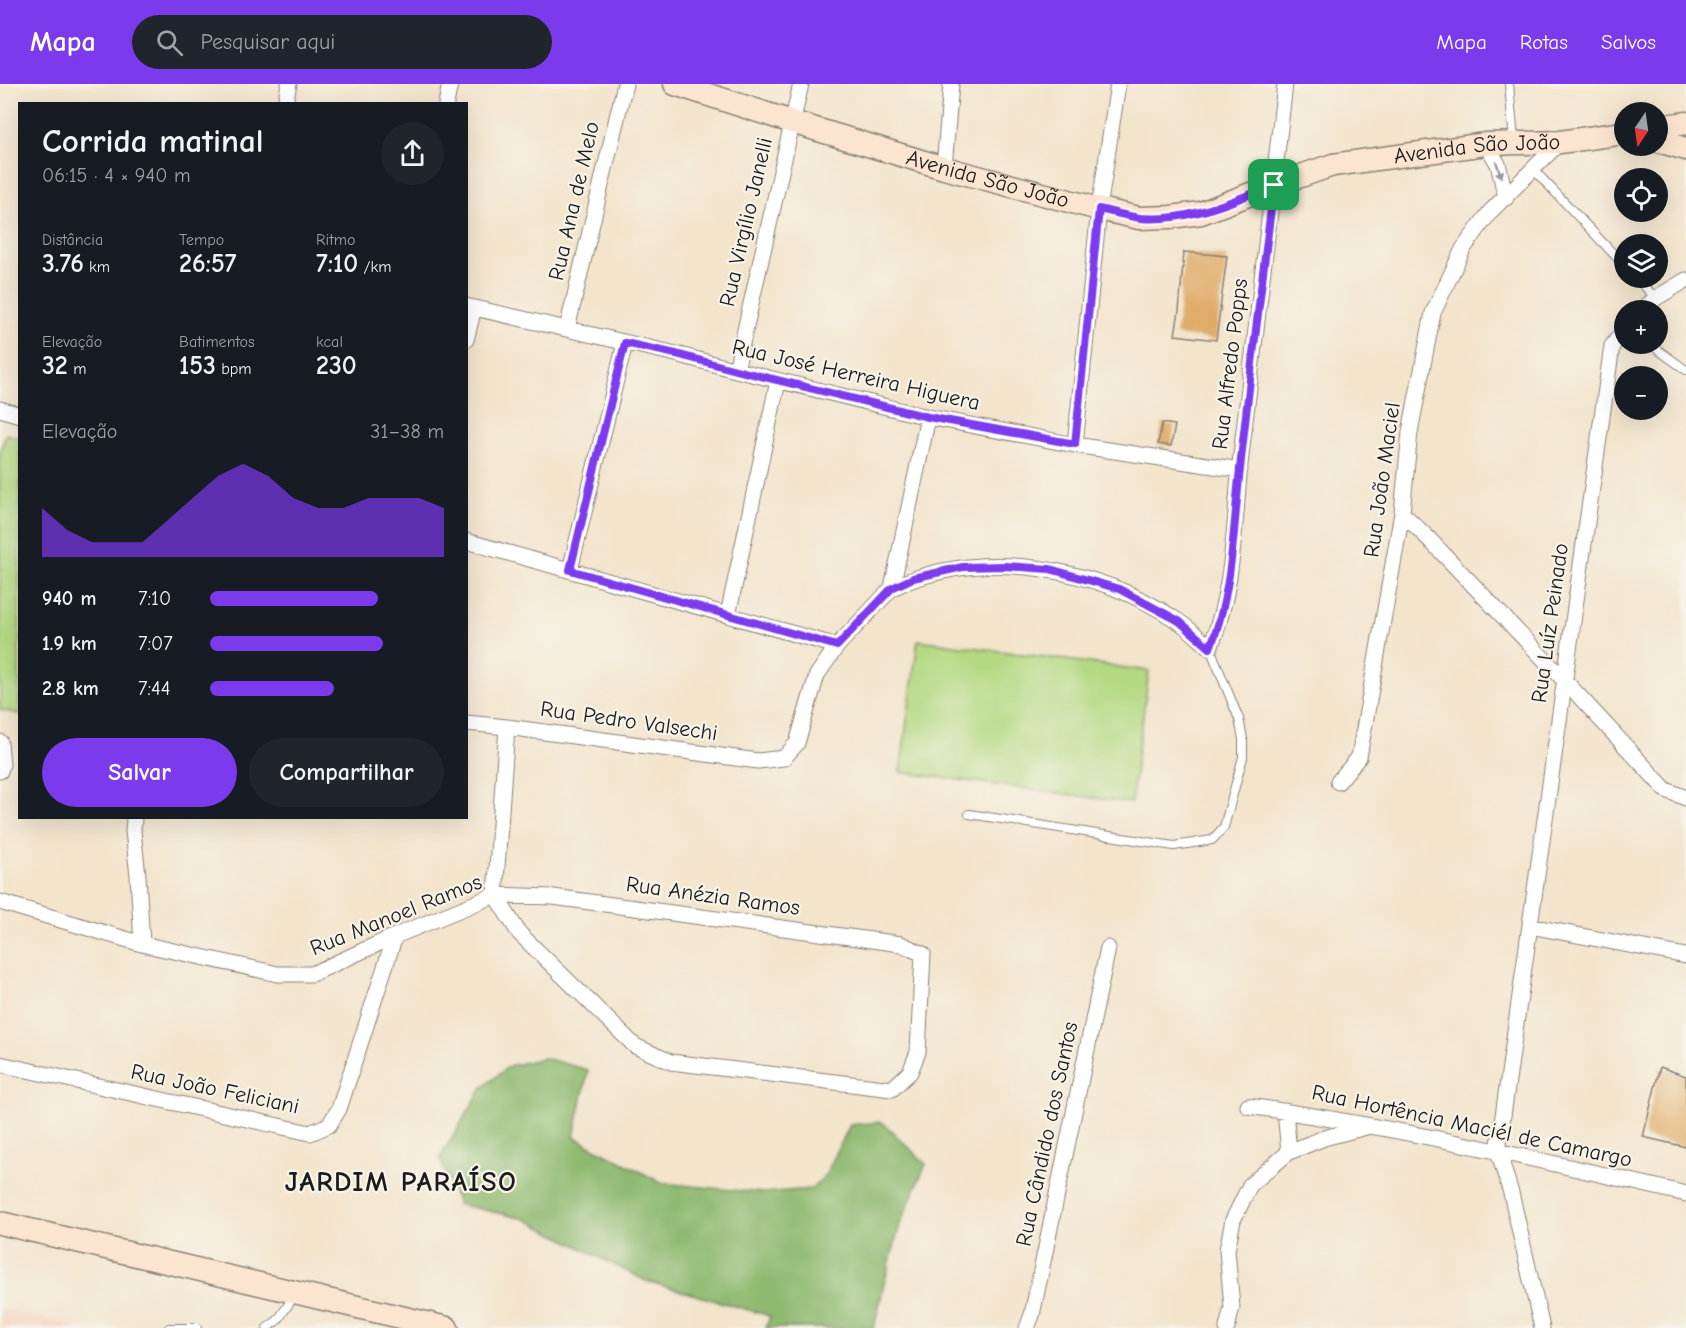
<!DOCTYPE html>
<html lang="pt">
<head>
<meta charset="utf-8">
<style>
	:root { --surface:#171b24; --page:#20242c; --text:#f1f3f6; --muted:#9ea1a6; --accent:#7c3aed }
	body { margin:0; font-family:"Comic Neue",sans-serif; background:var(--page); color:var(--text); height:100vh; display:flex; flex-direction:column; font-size:22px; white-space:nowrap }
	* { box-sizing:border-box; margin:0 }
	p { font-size:20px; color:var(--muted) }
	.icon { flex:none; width:33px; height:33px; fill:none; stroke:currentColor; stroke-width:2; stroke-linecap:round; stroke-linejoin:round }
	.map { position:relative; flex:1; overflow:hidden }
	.details { position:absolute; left:18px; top:18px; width:450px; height:717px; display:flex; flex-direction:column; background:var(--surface); border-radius:0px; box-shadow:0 6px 24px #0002 }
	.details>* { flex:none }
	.needle { width:39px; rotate:193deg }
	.controls { position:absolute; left:1614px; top:18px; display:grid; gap:12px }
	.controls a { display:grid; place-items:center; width:54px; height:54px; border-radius:50%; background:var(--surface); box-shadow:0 6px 24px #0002; font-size:30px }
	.pin { position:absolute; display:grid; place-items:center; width:51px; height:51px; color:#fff; margin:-26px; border-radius:12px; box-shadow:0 3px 9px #0006 }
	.round { display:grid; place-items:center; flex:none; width:63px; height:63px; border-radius:32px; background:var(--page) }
	.headline { display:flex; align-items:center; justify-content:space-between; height:102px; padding:0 24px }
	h1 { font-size:33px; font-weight:700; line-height:45px }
	.figures { display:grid; grid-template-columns:repeat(3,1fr); gap:9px; height:102px; padding:6px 24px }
	.figures div { display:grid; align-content:center }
	.figures b { font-size:26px; font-weight:700 }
	.figures small { font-size:16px; font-weight:400 }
	.figures p { font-size:16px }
	.chart { height:168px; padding:12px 24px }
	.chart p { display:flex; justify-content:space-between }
	.chart svg { width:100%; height:108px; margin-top:6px; fill:var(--accent); opacity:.7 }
	.action { display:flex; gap:12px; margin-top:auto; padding:12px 24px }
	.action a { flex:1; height:69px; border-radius:36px; background:var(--accent); color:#fff; font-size:24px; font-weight:700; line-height:69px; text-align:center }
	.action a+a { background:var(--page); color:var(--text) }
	ul { padding:0 24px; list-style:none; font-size:20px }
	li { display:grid; grid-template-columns:96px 72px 1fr; align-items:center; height:45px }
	li i { height:15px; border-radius:8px; background:var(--accent) }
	header { display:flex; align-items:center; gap:36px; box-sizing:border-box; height:84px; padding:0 30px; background:var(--accent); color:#fff }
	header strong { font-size:28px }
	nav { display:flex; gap:33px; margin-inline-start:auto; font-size:21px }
	.search { width:420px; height:54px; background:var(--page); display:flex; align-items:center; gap:15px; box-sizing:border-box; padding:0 21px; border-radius:33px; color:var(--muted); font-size:22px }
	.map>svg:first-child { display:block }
</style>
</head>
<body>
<header>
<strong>Mapa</strong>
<div class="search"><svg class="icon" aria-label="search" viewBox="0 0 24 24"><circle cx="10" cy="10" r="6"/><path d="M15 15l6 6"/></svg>Pesquisar aqui</div>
<nav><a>Mapa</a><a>Rotas</a><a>Salvos</a></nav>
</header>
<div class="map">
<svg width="1686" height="1244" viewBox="0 0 1686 1244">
	<rect width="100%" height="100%" fill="#f7f3e8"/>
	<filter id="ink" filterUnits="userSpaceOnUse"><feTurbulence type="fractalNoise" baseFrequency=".0167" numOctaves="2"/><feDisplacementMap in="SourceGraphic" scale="12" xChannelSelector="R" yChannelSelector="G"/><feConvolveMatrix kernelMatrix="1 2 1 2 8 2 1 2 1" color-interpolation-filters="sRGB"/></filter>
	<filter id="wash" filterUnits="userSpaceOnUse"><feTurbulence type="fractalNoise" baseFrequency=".008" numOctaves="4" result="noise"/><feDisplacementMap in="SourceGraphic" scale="24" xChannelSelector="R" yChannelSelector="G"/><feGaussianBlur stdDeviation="1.35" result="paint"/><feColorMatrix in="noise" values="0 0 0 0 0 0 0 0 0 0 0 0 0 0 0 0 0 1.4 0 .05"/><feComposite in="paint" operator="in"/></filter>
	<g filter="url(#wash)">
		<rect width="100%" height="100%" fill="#f3e4cc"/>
		<!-- built -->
		<path fill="#f3d4bf" d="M0,1225L85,1244H0Z"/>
		<!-- green -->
		<path fill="#b3d982" stroke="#687a4f" stroke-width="1.5" d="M6,350L20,354L19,630L0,626V369Z
			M918,556L1149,587L1131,719L900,688Z"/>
		<!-- forest -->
		<path fill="#8eb970" stroke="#556a46" stroke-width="1.5" d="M544,974L588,986L574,1053L662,1099L763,1109L812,1105L826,1090L850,1041L882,1038L926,1080L900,1140L884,1200L874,1244H766L770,1232L646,1197L525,1135L458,1120L440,1074L482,1004L509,982Z"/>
		<g id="blocks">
			<!-- building -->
			<path fill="#e0ac69" d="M1184,168L1227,172L1216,256L1175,251L1179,227Z
				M1162,339L1175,341L1171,362L1158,360Z
				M1660,983L1686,992V1063L1643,1053Z"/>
		</g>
	</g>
	<g filter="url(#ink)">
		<use href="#blocks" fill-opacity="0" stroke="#888074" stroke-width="1.5"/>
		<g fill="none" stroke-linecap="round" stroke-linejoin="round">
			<!-- lane casing -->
			<g stroke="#888074" stroke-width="10">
				<path id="lane" d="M1509,0L1514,57
					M1533,85L1624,181
					M1636,194L1656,214
					M1650,260L1686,286
					M969,730L1174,762L1212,756L1224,743L1243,673V655L1239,635L1210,564
					M169,1244H197
					M267,1244L278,1236L294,1212"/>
			</g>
			<!-- street casing -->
			<g stroke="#888074" stroke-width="17">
				<path id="street" d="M285,20L289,0
					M446,20L450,0
					M1486,60L1498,80L1506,114
					M944,84L951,0
					M466,222L676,270L736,286L928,333L1075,361L1240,386
					M1642,226L1656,214L1686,196
					M567,245L625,0
					M466,256L474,224
					M736,286L801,0
					M0,325L20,331
					M1075,361L1099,125L1118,0
					M1402,429L1427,453L1565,597L1666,706L1686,714
					M466,457L837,562
					M570,486L625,259
					M892,504C983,462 1097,483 1178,537C1190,545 1200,555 1210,564C1235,503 1234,435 1241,371C1256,248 1271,124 1285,0
					M728,531L778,297
					M466,639L507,643L758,677L784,674L797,659L817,591L837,562L892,504L928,333
					M0,658L2,681L0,687
					M1338,698L1359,673L1402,429L1410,348L1433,229L1463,165L1490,128L1560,58
					M134,734L133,747L138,792L142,860
					M0,818L142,860L278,890H312L395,852L495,811L519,849L635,962L671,978L892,1005L910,988L918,968L923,870L901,860L553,813L495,811L507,643
					M1530,842L1686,872
					M0,980L310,1049L329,1041L339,1025L395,852
					M1248,1022C1396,1043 1541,1076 1686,1110
					M1285,1027L1289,1068
					M1027,1244L1032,1231L1108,864
					M1227,1244L1232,1223L1227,1166L1233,1136L1250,1101L1289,1068L1324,1054L1366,1043
					M1542,1244L1511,1109L1498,1067L1612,262L1624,247"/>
			</g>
			<!-- secondary casing -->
			<g stroke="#888074" stroke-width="25">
				<g id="secondary">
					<path id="s1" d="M675,0L792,38L944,84L1099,125L1139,134L1171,133L1201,129L1274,101L1333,81L1486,60L1560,58L1624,49"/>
					<path d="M1658,43L1686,39"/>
					<path d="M1658,57L1686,65"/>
					<path d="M0,1139L447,1244"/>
				</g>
			</g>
			<!-- lane -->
			<use href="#lane" stroke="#fff" stroke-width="8"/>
			<!-- street -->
			<use href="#street" stroke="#fff" stroke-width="15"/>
			<!-- secondary -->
			<use href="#secondary" stroke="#fce5d0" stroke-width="22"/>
		</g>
		<!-- one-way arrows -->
		<defs><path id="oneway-solid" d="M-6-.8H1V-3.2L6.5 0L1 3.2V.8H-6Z" transform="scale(1.5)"/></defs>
		<use fill="#999" href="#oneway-solid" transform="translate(1499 86) rotate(71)"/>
	</g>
	<g fill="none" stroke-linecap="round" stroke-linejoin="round" filter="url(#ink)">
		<!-- route casing -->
		<g stroke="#fff" stroke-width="12">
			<path id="route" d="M1274,101C1262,196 1250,290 1240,385C1233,445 1233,508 1210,564L1179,537L1119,505L1050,485L1004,482L963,483L913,494L892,504L837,562L570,486L625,259L676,270L736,286L928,333L1075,360L1099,125C1112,128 1126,132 1140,134C1188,138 1230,118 1274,101Z"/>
		</g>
		<!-- route -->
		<use href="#route" stroke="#7c3aed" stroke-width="8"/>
	</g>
	<g text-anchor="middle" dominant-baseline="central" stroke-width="4.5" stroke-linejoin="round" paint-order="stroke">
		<!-- street labels -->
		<g font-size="22" fill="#1c1c1c" stroke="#f7f3e8">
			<text stroke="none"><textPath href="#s1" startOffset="831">Avenida São João</textPath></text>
			<text stroke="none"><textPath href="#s1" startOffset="327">Avenida São João</textPath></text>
			<text transform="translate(574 117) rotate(-77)">Rua Ana de Melo</text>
			<text transform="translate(746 138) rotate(-77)">Rua Virgílio Janelli</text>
			<text transform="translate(1230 280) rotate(-83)">Rua Alfredo Popps</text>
			<text transform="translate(856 291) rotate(13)">Rua José Herreira Higuera</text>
			<text transform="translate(1382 396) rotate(-82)">Rua João Maciel</text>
			<text transform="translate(1550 539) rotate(-82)">Rua Luíz Peinado</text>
			<text transform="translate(629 637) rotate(8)">Rua Pedro Valsechi</text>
			<text transform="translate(713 812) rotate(8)">Rua Anézia Ramos</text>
			<text transform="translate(396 831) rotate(-22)">Rua Manoel Ramos</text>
			<text transform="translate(215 1005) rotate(12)">Rua João Feliciani</text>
			<text transform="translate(1472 1042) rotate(12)">Rua Hortência Maciél de Camargo</text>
			<text transform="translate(1047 1050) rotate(-78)">Rua Cândido dos Santos</text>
		</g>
		<!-- district labels -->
		<g font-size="28" font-weight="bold" letter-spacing="1.5" fill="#1c1c1c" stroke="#f7f3e8">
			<text x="401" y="1098">JARDIM PARAÍSO</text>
		</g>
	</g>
</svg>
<div class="controls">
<a><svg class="needle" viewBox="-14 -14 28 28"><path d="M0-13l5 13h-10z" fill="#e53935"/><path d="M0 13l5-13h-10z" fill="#9ea1a6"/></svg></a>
<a><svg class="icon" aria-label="locate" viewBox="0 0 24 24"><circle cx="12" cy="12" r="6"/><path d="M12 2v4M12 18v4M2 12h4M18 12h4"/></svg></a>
<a><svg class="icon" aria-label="layers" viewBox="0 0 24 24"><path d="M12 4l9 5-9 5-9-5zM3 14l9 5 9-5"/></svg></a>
<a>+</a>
<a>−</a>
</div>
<div class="pin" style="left:1274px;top:101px;background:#1e9e55"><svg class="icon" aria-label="arrive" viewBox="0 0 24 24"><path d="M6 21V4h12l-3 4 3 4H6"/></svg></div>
<section class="details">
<div class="headline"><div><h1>Corrida matinal</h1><p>06:15 · 4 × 940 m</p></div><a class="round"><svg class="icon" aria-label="share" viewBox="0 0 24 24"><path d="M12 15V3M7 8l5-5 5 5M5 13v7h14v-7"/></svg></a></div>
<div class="figures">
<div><p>Distância</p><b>3.76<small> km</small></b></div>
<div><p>Tempo</p><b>26:57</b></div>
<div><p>Ritmo</p><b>7:10<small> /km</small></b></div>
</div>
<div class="figures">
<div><p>Elevação</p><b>32<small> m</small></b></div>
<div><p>Batimentos</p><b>153<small> bpm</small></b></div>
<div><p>kcal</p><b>230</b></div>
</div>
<div class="chart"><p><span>Elevação</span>31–38 m</p>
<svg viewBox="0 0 160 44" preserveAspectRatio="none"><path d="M0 44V24L10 33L20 38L30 38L40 38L50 29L60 20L70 11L80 6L90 11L100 20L110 24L120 24L130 20L140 20L150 20L160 24V44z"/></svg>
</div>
<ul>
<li><b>940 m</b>7:10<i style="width:72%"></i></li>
<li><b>1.9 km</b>7:07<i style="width:74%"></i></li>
<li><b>2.8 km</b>7:44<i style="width:53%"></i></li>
</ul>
<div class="action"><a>Salvar</a><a>Compartilhar</a></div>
</section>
</div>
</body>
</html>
